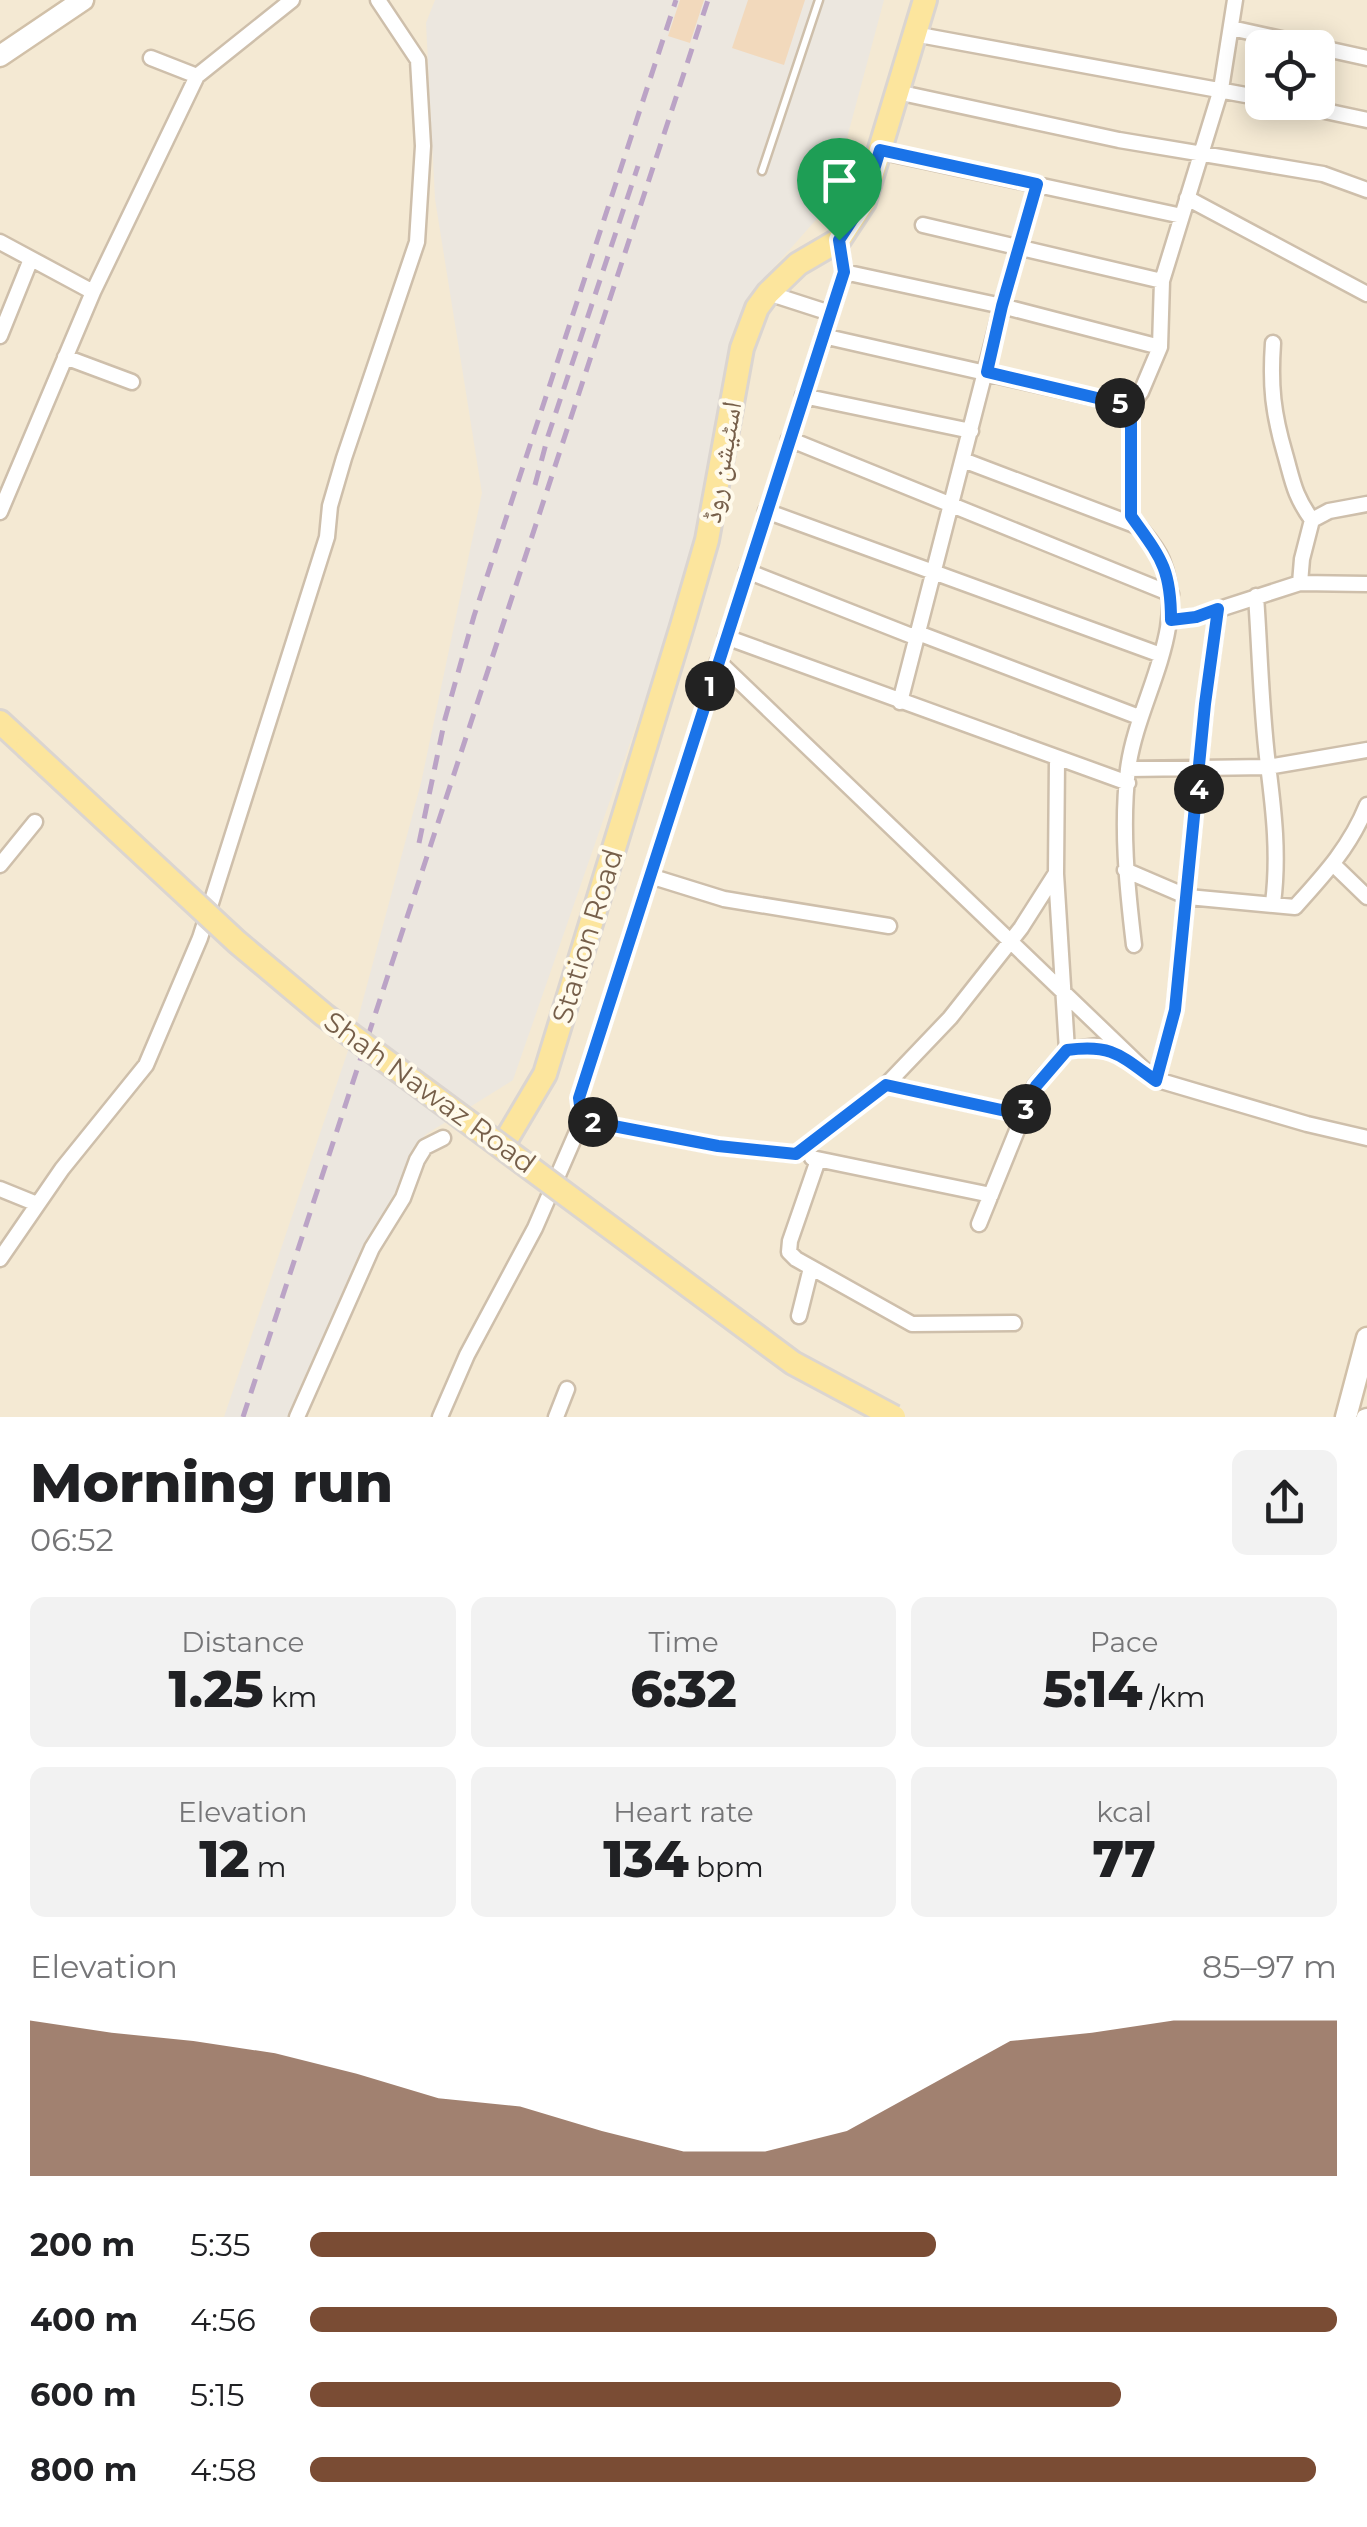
<!DOCTYPE html>
<html lang="en">
<head>
<meta charset="utf-8">
<style>
	:root { --surface:#fff; --page:#f2f2f2; --text:#202124; --muted:#757577; --accent:#7a4c34 }
	body { margin:0; font-family:Montserrat,"Noto Naskh Arabic",sans-serif; background:var(--page); color:var(--text); height:100vh; display:flex; flex-direction:column; font-size:38px; white-space:nowrap }
	* { box-sizing:border-box; margin:0 }
	p { font-size:32px; color:var(--muted) }
	.icon { flex:none; width:55px; height:55px; fill:none; stroke:currentColor; stroke-width:2; stroke-linecap:round; stroke-linejoin:round }
	.map { position:relative; height:1417px; overflow:hidden }
	.drawer { display:flex; flex-direction:column; background:var(--surface); flex:1 }
	.drawer>* { flex:none }
	.buttons { position:absolute; left:1245px; top:30px; display:grid; gap:20px }
	.buttons a { display:grid; place-items:center; width:90px; height:90px; border-radius:15px; background:var(--surface); box-shadow:0 5px 25px #0003; font-size:50px }
	.pin { position:absolute; display:grid; place-items:center; width:85px; height:85px; color:#fff; margin:-102px -42px; border-radius:50% 50% 50% 0; rotate:-45deg; box-shadow:0 0 10px #0007 }
	.pin .icon { rotate:45deg }
	.km { position:absolute; width:50px; height:50px; margin:-25px; border-radius:50%; background:#222; color:#fff; font-size:28px; line-height:50px; text-align:center }
	.round { display:grid; place-items:center; flex:none; width:105px; height:105px; border-radius:15px; background:var(--page) }
	.head { display:flex; align-items:center; justify-content:space-between; height:170px; padding:0 30px }
	h1 { font-size:55px; font-weight:800; line-height:75px }
	.figures { display:grid; grid-template-columns:repeat(3,1fr); gap:15px; height:170px; padding:10px 30px }
	.figures div { display:grid; align-content:center; border-radius:15px; background:var(--page); text-align:center }
	.figures b { font-size:50px; font-weight:800 }
	.figures small { font-size:28px; font-weight:400 }
	.figures p { font-size:28px }
	.chart { height:280px; padding:20px 30px }
	.chart p { display:flex; justify-content:space-between }
	.chart svg { width:100%; height:180px; margin-top:10px; fill:var(--accent); opacity:.7 }
	ul { padding:0 30px; list-style:none; font-size:32px }
	li { display:grid; grid-template-columns:160px 120px 1fr; align-items:center; height:75px }
	li i { height:25px; border-radius:12px; background:var(--accent) }
	.map>svg:first-child { display:block }
</style>
</head>
<body>
<div class="map">
<svg width="1367" height="1417" viewBox="0 0 1367 1417">
	<rect width="100%" height="100%" fill="#fcf6e5"/>
	<!-- residential -->
	<path fill="#f4e9d3" fill-rule="evenodd" d="M0,0H1367V1417H0ZM1262,48H1318V102H1262Z"/>
	<!-- industrial -->
	<path fill="#ece7df" d="M435,0H884L829,205L769,273L726,365L699,544L513,1080L425,1135L303,1380L290,1417H224L355,1030L421,783L482,493L435,199L426,23Z"/>
	<!-- building -->
	<path fill="#f2d9bc" d="M680,0H704L690,43L668,36Z
		M748,0H805L784,65L732,48Z"/>
	<g fill="none" stroke-linecap="round" stroke-linejoin="round">
		<!-- lane casing -->
		<g stroke="#cebfab" stroke-width="11">
			<path id="lane" d="M762,171L819,0"/>
		</g>
		<!-- street casing -->
		<g stroke="#cebfab" stroke-width="19">
			<path id="street" d="M1231,28L1367,58
				M914,34L1262,98
				M151,58L197,76
				M897,92L1119,140L1323,174L1367,190
				M1283,102L1367,120
				M879,151L1182,216
				M1187,198L1367,294
				M923,225L1162,281
				M839,240L844,272L579,1098L582,1120L718,1146L796,1154L886,1085L950,1018L1021,928L1056,873L1057,760
				M0,242L93,292L197,76L292,0
				M844,272L1002,306L1160,347
				M768,293L830,313
				M0,336L31,259
				M823,336L1131,406
				M1273,343C1270,386 1273,413 1285,454C1293,482 1294,495 1312,520
				M65,357L132,382
				M803,396L971,431
				M789,439L1171,594
				M963,460L1137,526
				M766,511L1161,655
				M0,512L93,292
				M747,571L917,638
				M1300,583L1302,559L1312,520L1329,511L1367,504
				M1256,596C1260,652 1261,709 1268,765C1274,812 1279,856 1273,903
				M1171,620L1195,617L1300,583L1367,584
				M918,633L1139,717
				M726,637L1128,783
				M718,661L1156,1081L1175,1010L1205,705L1218,609
				M900,702L1002,306L1037,184
				M1128,769L1268,767L1367,750
				M0,865L35,822
				M1335,866L1367,897
				M1125,870L1188,897L1295,907C1324,875 1350,847 1367,805
				M1056,874L1067,1050
				M650,876L724,899L889,926
				M1134,945C1127,887 1121,827 1128,769C1137,699 1190,630 1162,560C1155,543 1141,531 1131,516V406L1141,392L1160,347L1162,281L1221,89L1235,0
				M1151,1078L1307,1124L1367,1138
				M886,1085L1024,1115
				M812,1158L991,1195
				M818,1160L790,1241L789,1252L796,1259L912,1324L1014,1323
				M0,1189L37,1204
				M979,1224L1035,1086L1067,1050L1098,1046L1126,1059
				M0,1259L62,1169L146,1065L200,938L327,537L330,506L344,458L417,242L423,146L418,60L378,0
				M799,1316L811,1268
				M297,1417L372,1248L403,1198L417,1160L425,1147L443,1138
				M440,1417L467,1355L535,1228L582,1120
				M556,1417L567,1389
				M1364,1417L1367,1416"/>
		</g>
		<!-- secondary casing -->
		<g stroke="#d1c0a8" stroke-width="25">
			<path id="secondary" d="M0,56L83,0
				M1346,1417L1367,1338"/>
		</g>
		<!-- primary casing -->
		<g stroke="#dbd5d0" stroke-width="28">
			<path id="primary" d="M0,722L27,747
				M503,1145L545,1074L682,626L707,540L742,348L757,308L768,293L798,264L839,240L864,202L925,0"/>
		</g>
		<!-- lane -->
		<use href="#lane" stroke="#fff" stroke-width="6"/>
		<!-- street -->
		<use href="#street" stroke="#fff" stroke-width="14"/>
		<!-- secondary -->
		<use href="#secondary" stroke="#fff" stroke-width="20"/>
		<!-- primary -->
		<use href="#primary" stroke="#fce59d" stroke-width="22"/>
		<!-- rail -->
		<path stroke="#bba3c6" stroke-width="5" stroke-dasharray="15 10" stroke-linecap="butt" d="M535,485L548,436L638,166
			M419,843L445,719L474,616L676,0
			M243,1417L708,0"/>
		<!-- primary-bridge casing -->
		<g stroke="#dbd5d0" stroke-width="28" stroke-linecap="butt">
			<path id="primary-bridge" d="M27,747L237,942L324,1015L793,1363L894,1417"/>
		</g>
		<!-- primary-bridge -->
		<use href="#primary-bridge" stroke="#fce59d" stroke-width="22"/>
	</g>
	<g fill="none" stroke-linecap="round" stroke-linejoin="round">
		<!-- route casing -->
		<g stroke="#fff" stroke-width="20">
			<path id="route" d="M880,150L1037,184L1002,306L987,372L1131,406V516C1160,557 1171,567 1171,620L1196,617L1218,609L1205,704L1175,1010L1156,1081C1120,1055 1112,1044 1067,1050L1036,1086L1024,1115L886,1085L796,1154L718,1146L582,1120L579,1098L844,272L839,240L864,202Z"/>
		</g>
		<!-- route -->
		<use href="#route" stroke="#1a73e8" stroke-width="12"/>
	</g>
	<g text-anchor="middle" dominant-baseline="central" stroke-width="8" stroke-linejoin="round" paint-order="stroke">
		<!-- street labels -->
		<g font-size="28" fill="#765f4a" stroke="#fffaeb">
			<text transform="translate(721 462) rotate(-80)">اسٹیشن روڈ</text>
			<text transform="translate(587 936) rotate(-73)">Station Road</text>
			<text transform="translate(430 1092) rotate(36)">Shah Nawaz Road</text>
		</g>
	</g>
</svg>
<div class="buttons">
<a><svg class="icon" aria-label="locate" viewBox="0 0 24 24"><circle cx="12" cy="12" r="6"/><path d="M12 2v4M12 18v4M2 12h4M18 12h4"/></svg></a>
</div>
<div class="pin" style="left:839px;top:240px;background:#1e9e55"><svg class="icon" aria-label="arrive" viewBox="0 0 24 24"><path d="M6 21V4h12l-3 4 3 4H6"/></svg></div>
<b class="km" style="left:710px;top:686px">1</b>
<b class="km" style="left:593px;top:1122px">2</b>
<b class="km" style="left:1026px;top:1109px">3</b>
<b class="km" style="left:1199px;top:789px">4</b>
<b class="km" style="left:1120px;top:403px">5</b>
</div>
<section class="drawer">
<div class="head"><div><h1>Morning run</h1><p>06:52</p></div><a class="round"><svg class="icon" aria-label="share" viewBox="0 0 24 24"><path d="M12 15V3M7 8l5-5 5 5M5 13v7h14v-7"/></svg></a></div>
<div class="figures">
<div><p>Distance</p><b>1.25<small> km</small></b></div>
<div><p>Time</p><b>6:32</b></div>
<div><p>Pace</p><b>5:14<small> /km</small></b></div>
</div>
<div class="figures">
<div><p>Elevation</p><b>12<small> m</small></b></div>
<div><p>Heart rate</p><b>134<small> bpm</small></b></div>
<div><p>kcal</p><b>77</b></div>
</div>
<div class="chart"><p><span>Elevation</span>85–97 m</p>
<svg viewBox="0 0 160 44" preserveAspectRatio="none"><path d="M0 44V6L10 9L20 11L30 14L40 19L50 25L60 27L70 33L80 38L90 38L100 33L110 22L120 11L130 9L140 6L150 6L160 6V44z"/></svg>
</div>
<ul>
<li><b>200 m</b>5:35<i style="width:61%"></i></li>
<li><b>400 m</b>4:56<i style="width:100%"></i></li>
<li><b>600 m</b>5:15<i style="width:79%"></i></li>
<li><b>800 m</b>4:58<i style="width:98%"></i></li>
</ul>
</section>
</body>
</html>
